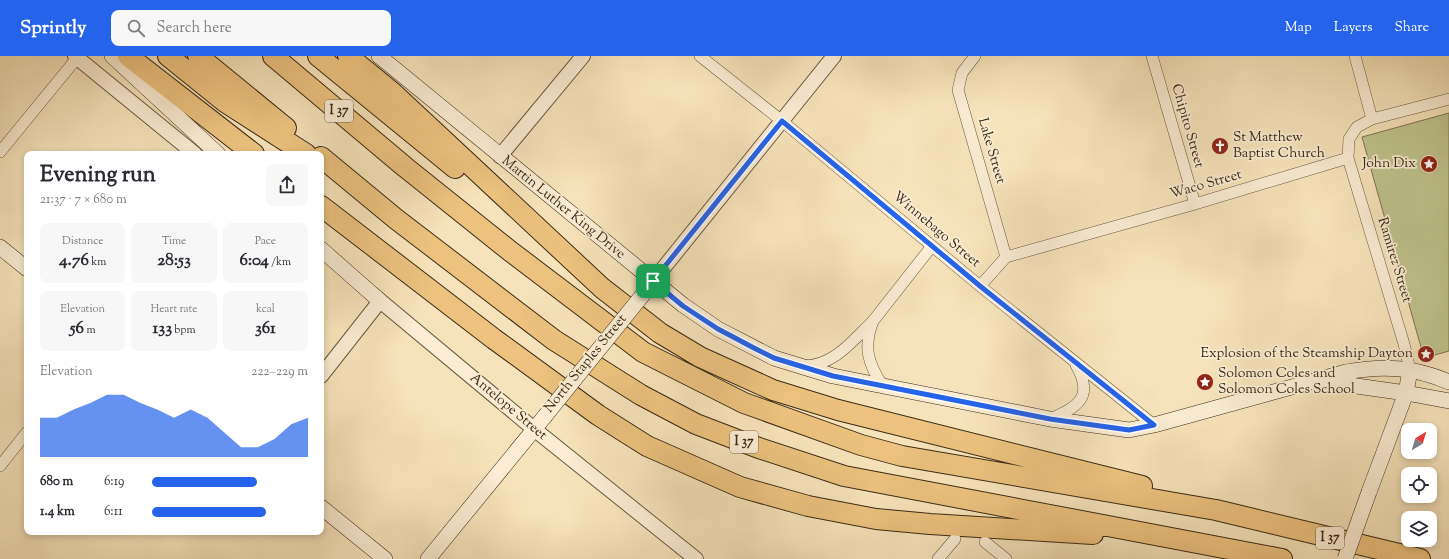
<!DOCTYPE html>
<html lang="en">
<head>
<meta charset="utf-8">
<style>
	:root { --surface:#fff; --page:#f7f7f7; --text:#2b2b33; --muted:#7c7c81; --accent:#2563eb }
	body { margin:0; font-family:"Sorts Mill Goudy",serif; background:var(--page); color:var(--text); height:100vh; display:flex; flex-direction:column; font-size:15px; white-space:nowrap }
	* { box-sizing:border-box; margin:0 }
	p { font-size:13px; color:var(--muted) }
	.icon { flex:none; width:22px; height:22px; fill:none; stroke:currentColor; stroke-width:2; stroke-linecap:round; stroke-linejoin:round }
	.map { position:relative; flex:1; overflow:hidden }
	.details { position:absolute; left:24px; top:95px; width:300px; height:384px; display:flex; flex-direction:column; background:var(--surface); border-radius:8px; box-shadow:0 2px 6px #0003 }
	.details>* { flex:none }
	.needle { width:26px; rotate:38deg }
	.buttons { position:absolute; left:1401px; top:367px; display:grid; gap:8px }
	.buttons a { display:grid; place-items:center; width:36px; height:36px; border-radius:8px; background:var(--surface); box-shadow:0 2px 6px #0003; font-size:20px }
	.pin { position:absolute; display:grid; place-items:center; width:34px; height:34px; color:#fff; margin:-17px; border-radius:8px; box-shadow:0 2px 6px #0006 }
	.round { display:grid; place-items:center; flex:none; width:42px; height:42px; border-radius:8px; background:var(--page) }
	.overview { display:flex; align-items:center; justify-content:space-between; height:68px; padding:0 16px }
	h1 { font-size:22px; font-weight:700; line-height:30px }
	.stats { display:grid; grid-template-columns:repeat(3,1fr); gap:6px; height:68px; padding:4px 16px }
	.stats div { display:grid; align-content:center; border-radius:8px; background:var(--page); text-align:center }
	.stats b { font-size:17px; font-weight:700 }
	.stats small { font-size:11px; font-weight:400 }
	.stats p { font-size:11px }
	.chart { height:112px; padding:8px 16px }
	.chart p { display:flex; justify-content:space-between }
	.chart svg { width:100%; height:72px; margin-top:4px; fill:var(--accent); opacity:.7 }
	ul { padding:0 16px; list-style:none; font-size:13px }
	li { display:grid; grid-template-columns:64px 48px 1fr; align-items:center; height:30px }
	li i { height:10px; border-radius:5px; background:var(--accent) }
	header { display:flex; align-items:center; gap:24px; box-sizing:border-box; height:56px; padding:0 20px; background:var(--accent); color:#fff }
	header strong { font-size:19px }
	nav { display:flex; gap:22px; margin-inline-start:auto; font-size:14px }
	.search { width:280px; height:36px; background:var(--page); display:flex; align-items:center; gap:10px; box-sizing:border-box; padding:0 14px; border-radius:8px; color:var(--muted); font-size:15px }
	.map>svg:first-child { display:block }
</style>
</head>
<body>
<header>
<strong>Sprintly</strong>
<div class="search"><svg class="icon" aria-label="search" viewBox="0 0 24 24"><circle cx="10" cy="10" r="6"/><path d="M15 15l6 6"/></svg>Search here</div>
<nav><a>Map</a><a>Layers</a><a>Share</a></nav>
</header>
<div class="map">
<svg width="1449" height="503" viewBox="0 0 1449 503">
	<rect width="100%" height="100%" fill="#f7e3bb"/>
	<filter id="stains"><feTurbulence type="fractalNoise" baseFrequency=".005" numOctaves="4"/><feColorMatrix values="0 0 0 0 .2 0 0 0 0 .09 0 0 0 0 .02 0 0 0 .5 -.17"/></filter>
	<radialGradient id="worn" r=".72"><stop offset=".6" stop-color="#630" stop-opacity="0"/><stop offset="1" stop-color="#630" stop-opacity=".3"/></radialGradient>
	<!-- green -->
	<path fill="#bec38e" stroke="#7c7652" d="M1449,57V295L1424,302L1362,81Z"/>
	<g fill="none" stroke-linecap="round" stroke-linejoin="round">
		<!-- minor casing -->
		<g stroke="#6a583f" stroke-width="12">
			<path id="minor" d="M700,0L782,65L980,230L1154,369
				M975,0L962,17L958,34L1006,201
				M1152,0L1195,148
				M1355,0L1372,63
				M0,96L77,2
				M980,230L1006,201L1195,148L1348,102
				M873,265L932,190
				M805,310C835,309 853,284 873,265C863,291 868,307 882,329
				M1410,314L1404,288L1348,102L1349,83L1357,71L1372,63L1449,43
				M1050,363C1077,351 1095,342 1076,309
				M0,410L27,376
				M985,486L1006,503
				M938,503L955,483"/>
		</g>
		<!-- tertiary casing -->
		<g stroke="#6a583f" stroke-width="16">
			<path id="tertiary" d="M75,0L195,98
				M500,100L583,0
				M653,225L834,0
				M372,238L534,373L696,503
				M321,320L380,245"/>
		</g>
		<!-- secondary casing -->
		<g stroke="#3b2a16" stroke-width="16">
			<path id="secondary" d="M112,0L218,98
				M379,0L683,249L718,273L774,302L833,320L1050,363L1129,374L1154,369L1346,316C1384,309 1414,311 1449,326
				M0,191L27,213
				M321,193L380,245
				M1321,325L1406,337L1449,345
				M1369,436L1406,337L1410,314
				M321,451L385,503
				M428,503L545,360"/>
		</g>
		<!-- motorway casing -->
		<g stroke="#3b2a16" stroke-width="22">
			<path id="motorway" d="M128,0L254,98
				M168,0L225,46L306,98
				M198,0L286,72
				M273,0L405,111L510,195L643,296L744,347L861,389L902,400L1216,454L1420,503
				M318,0L455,112
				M348,0L393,37L602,232L660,277L700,301L773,334L838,354L1142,430
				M321,101L396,163L554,284L641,339L696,368L756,391L844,420L1282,503
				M321,150L494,283L598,359L647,390L740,431L808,450L876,463L930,468L1093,478"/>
		</g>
		<!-- minor -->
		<use href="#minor" stroke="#faedd3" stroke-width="11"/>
		<!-- tertiary -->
		<use href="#tertiary" stroke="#faedd3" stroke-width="14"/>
		<!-- secondary -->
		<use href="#secondary" stroke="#faedd3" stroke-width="15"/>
		<!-- motorway -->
		<use href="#motorway" stroke="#ecc27e" stroke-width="20"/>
		<!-- secondary-bridge casing -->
		<g stroke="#3b2a16" stroke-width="16" stroke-linecap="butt">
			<path id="secondary-bridge" d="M545,360L645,236
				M1345,503L1369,436"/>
		</g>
		<!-- secondary-bridge -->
		<use href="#secondary-bridge" stroke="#faedd3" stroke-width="15"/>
	</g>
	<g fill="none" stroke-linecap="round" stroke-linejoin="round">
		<!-- route casing -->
		<g stroke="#fff" stroke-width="8">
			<path id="route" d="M782,65L980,230L1154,369L1129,374L1050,363L833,320L774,302L754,292L718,273L683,250L653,225Z"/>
		</g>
		<!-- route -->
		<use href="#route" stroke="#2563eb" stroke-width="5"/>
	</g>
	<!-- icons -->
	<defs>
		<g id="church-disc" transform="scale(0.9)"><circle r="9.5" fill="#8f2418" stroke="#faedd3"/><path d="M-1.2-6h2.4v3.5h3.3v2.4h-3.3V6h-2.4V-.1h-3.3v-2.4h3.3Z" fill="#fff"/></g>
		<g id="sight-disc" transform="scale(0.9)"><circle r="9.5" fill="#8f2418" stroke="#faedd3"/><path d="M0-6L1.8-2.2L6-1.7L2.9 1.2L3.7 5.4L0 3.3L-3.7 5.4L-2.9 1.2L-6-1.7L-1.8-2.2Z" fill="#fff"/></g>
	</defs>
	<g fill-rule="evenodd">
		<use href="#church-disc" x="1220" y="90"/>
		<use href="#sight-disc" x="1429" y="108"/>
		<use href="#sight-disc" x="1426" y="298"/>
		<use href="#sight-disc" x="1205" y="326"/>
	</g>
	<g text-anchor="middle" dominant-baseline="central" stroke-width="3.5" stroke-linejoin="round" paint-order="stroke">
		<!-- shield labels -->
		<g fill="#faedd3" stroke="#74644f" stroke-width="1">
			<rect x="325" y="44" width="28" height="22" rx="3"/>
			<rect x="730" y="375" width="28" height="22" rx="3"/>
			<rect x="1316" y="471" width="28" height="22" rx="3"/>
		</g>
		<g font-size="13" font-weight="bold" fill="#3b2a16">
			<text x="339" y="55">I 37</text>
			<text x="744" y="386">I 37</text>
			<text x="1330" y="482">I 37</text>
		</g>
		<!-- street labels -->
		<g font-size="14" fill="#3b2a16" stroke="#faedd3">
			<text transform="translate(1187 70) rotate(74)">Chipito Street</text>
			<text transform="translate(991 95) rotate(74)">Lake Street</text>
			<text transform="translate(1206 129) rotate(-16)">Waco Street</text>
			<text transform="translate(563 152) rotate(39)">Martin Luther King Drive</text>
			<text transform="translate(936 174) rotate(40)">Winnebago Street</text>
			<text transform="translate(1394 204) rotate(73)">Ramirez Street</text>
			<text transform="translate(586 308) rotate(-51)">North Staples Street</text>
			<text transform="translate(508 351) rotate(40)">Antelope Street</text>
		</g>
		<!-- poi labels -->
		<g font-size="14" fill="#3b2a16" stroke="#faedd3" text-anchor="start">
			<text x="1233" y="82">St Matthew<tspan x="1233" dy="16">Baptist Church</tspan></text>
			<text x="1416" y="108" text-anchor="end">John Dix</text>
			<text x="1413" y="298" text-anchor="end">Explosion of the Steamship Dayton</text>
			<text x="1218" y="318">Solomon Coles and<tspan x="1218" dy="16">Solomon Coles School</tspan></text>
		</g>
	</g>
	<rect width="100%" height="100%" filter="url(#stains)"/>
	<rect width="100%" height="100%" fill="url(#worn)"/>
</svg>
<div class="buttons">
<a><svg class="needle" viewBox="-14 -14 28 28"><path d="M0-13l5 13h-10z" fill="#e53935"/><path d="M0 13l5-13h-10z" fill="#7c7c81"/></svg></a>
<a><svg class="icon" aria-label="locate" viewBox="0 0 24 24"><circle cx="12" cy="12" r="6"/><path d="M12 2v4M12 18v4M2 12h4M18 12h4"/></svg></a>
<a><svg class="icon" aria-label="layers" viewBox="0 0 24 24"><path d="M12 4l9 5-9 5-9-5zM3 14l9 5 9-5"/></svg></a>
</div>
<div class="pin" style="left:653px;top:225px;background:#1e9e55"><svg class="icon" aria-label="arrive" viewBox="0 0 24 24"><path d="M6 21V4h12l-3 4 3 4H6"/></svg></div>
<section class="details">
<div class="overview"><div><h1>Evening run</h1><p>21:37 · 7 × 680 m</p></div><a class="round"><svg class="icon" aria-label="share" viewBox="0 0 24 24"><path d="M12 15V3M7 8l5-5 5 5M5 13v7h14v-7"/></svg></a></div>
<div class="stats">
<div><p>Distance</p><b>4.76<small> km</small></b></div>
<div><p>Time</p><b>28:53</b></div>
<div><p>Pace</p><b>6:04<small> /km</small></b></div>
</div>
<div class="stats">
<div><p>Elevation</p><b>56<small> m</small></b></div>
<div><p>Heart rate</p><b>133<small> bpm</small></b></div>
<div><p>kcal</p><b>361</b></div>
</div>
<div class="chart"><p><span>Elevation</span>222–229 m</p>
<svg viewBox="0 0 160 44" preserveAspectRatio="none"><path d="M0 44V20L10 20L20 15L30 11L40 6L50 6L60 11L70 15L80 20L90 15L100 20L110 29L120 38L130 38L140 33L150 24L160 20V44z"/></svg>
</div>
<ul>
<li><b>680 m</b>6:19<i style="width:67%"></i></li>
<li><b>1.4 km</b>6:11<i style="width:73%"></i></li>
</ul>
</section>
</div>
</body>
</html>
